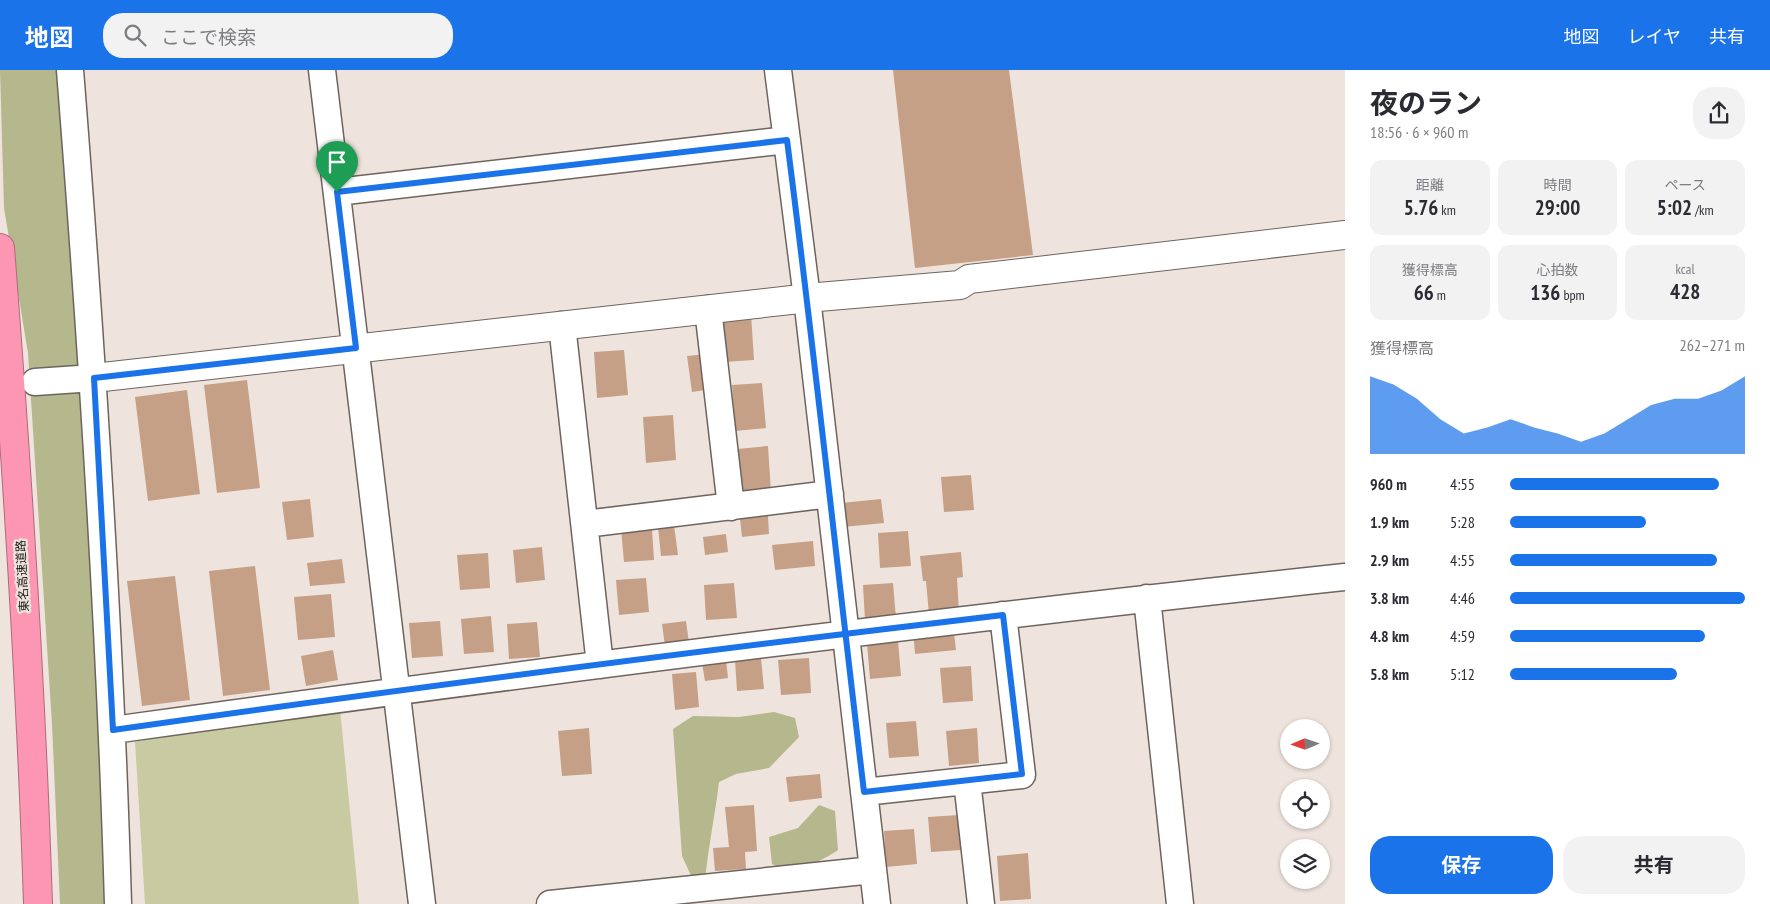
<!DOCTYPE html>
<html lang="ja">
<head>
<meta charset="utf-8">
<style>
	:root { --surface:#fff; --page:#f2f2f3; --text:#2b2b33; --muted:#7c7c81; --accent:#1a73e8 }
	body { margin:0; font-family:"PT Sans Narrow","Noto Sans JP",sans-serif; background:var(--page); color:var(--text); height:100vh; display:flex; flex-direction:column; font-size:19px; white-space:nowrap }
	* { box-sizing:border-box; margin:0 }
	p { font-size:16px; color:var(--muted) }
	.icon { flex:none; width:28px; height:28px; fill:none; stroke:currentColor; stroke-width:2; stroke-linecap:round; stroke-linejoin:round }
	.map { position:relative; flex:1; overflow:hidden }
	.panel { display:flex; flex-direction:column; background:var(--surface); width:425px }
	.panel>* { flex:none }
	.needle { width:32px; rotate:268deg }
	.buttons { position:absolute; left:1280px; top:649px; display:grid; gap:10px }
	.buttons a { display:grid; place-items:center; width:50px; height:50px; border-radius:50%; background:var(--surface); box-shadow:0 1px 4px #0004; font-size:25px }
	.pin { position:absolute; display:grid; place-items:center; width:42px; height:42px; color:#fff; margin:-51px -21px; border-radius:50% 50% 50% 0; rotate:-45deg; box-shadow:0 0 5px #0007 }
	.pin .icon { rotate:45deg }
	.round { display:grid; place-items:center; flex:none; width:52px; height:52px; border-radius:20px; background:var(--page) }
	.overview { display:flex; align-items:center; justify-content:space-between; height:85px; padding:0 25px }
	h1 { font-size:28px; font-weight:700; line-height:38px }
	.stats { display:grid; grid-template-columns:repeat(3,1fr); gap:8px; height:85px; padding:5px 25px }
	.stats div { display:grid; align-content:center; border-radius:12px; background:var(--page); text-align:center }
	.stats b { font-size:21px; font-weight:700 }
	.stats small { font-size:14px; font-weight:400 }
	.stats p { font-size:14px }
	.chart { height:140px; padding:10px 25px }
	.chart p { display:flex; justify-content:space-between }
	.chart svg { width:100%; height:90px; margin-top:5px; fill:var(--accent); opacity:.7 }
	.cta { display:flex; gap:10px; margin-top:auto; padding:10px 25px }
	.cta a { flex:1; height:58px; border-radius:20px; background:var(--accent); color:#fff; font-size:20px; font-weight:700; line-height:58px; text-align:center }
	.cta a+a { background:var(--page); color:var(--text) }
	ul { padding:0 25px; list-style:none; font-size:16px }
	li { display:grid; grid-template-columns:80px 60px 1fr; align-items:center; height:38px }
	li i { height:12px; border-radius:6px; background:var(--accent) }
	header { display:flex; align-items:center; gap:30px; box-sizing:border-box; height:70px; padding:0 25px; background:var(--accent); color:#fff }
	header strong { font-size:24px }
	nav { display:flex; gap:28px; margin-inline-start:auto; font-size:18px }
	.search { width:350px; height:45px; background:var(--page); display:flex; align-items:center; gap:12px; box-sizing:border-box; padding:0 18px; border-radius:20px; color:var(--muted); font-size:19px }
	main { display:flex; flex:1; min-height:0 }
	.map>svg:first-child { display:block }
</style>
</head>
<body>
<header>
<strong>地図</strong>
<div class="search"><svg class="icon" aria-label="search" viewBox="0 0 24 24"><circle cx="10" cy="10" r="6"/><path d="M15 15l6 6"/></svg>ここで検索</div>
<nav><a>地図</a><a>レイヤ</a><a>共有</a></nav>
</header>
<main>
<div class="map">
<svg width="1345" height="834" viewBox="0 0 1345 834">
	<rect width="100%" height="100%" fill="#efe4dd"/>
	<!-- green -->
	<path fill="#c8caa2" d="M339,628L359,834H145L135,672Z"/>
	<!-- forest -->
	<path fill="#b5b78d" d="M0,0H68L117,834H60L52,654L28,283L4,138Z
		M774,642L795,648L799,667L769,698L736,704L719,712C715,746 708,778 705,812H694L682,786L673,659L693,646L739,647Z
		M819,735L835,741L838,780C821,792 792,805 772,794L769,767L798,758Z"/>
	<!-- building -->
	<path fill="#c59f86" d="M893,0H1009L1033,185L915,198Z
		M751,244L754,290L724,292L720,246Z
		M624,280L628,325L597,328L594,282Z
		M707,284L712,319L692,322L687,286Z
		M247,310L260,418L217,423L204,315Z
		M762,313L766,358L735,361L732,315Z
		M187,320L200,424L148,431L135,327Z
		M673,345L676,390L646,393L643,347Z
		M768,376L771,422L740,424L737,379Z
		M971,405L974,440L944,442L941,407Z
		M310,429L314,467L287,470L282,432Z
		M881,429L884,453L843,457L841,433Z
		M651,444L654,490L624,492L620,447Z
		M768,446L769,464L742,467L740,449Z
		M674,455L678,485L661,486L658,457Z
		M908,461L911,496L880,498L878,463Z
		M726,464L728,482L705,485L703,467Z
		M813,471L815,496L775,500L772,475Z
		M542,477L545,510L516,513L513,480Z
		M961,482L963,507L957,508L959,542L929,544L926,511H923L920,486Z
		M488,483L490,518L460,520L457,485Z
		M342,489L345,513L310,516L307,493Z
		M255,496L270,620L223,626L209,501Z
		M175,506L190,630L142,636L127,511Z
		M646,508L649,542L619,545L616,510Z
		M734,513L737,548L706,550L704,515Z
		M893,513L896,548L865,550L863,515Z
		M331,524L335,567L298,570L294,527Z
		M491,546L494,582L464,584L461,549Z
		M440,551L443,586L412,588L409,553Z
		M686,551L689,573L665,576L662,554Z
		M537,552L540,587L509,589L507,554Z
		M953,555L956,580L915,584L913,559Z
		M898,571L901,606L870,609L867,574Z
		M333,580L338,610L306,616L301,586Z
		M761,588L764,619L737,621L735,590Z
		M809,588L811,623L781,625L778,590Z
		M726,590L728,608L705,611L702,593Z
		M971,596L973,631L943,633L940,598Z
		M696,602L699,637L675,640L672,604Z
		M916,651L919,686L889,688L886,653Z
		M589,658L592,704L562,706L558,661Z
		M977,658L979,693L949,696L946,661Z
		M820,704L822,728L789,732L786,707Z
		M754,735L757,781L745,782L746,799L715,801L713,778L729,777L725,737Z
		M959,745L961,780L931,782L928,747Z
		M914,759L917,794L886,797L884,761Z
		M1028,783L1031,829L1000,831L997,786Z"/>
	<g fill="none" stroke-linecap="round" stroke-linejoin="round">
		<!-- minor casing -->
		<g stroke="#6e645e" stroke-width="29">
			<path id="minor" d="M70,0C92,278 110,555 118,834
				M322,0L422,834
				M778,0L807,228L877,834
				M337,122L787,70
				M708,239L731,437
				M562,255L600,595
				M35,312L94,308
				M585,454L830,424
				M1147,528L1180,834
				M113,660C523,603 933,551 1345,507
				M967,711L981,834
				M864,722L1022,705L1003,545
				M550,834L873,800"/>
		</g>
		<!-- tertiary casing -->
		<g stroke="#6e645e" stroke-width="30">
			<path id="tertiary" d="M94,308L818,227L960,215L969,209L1345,165"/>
		</g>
		<!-- motorway casing -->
		<g stroke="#af6a7c" stroke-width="30">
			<path id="motorway" d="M0,178C17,396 31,615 38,834"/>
		</g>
		<!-- minor -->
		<use href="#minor" stroke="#fff" stroke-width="26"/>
		<!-- tertiary -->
		<use href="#tertiary" stroke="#fff" stroke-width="28"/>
		<!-- motorway -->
		<use href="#motorway" stroke="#fd96b3" stroke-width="28"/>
	</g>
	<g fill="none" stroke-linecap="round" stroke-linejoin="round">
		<!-- route casing -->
		<g stroke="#fff" stroke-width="10">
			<path id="route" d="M337,122L356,278L94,308L113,660C409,618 706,580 1003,545L1022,704L864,722C838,505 815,287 787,70L337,122"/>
		</g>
		<!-- route -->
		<use href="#route" stroke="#1a73e8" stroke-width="6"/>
	</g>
	<g text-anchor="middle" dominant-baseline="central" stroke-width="4.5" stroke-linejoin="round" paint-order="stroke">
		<!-- street labels -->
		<g font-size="12" fill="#1d1916" stroke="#efe4dd">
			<text transform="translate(22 506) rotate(-93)">東名高速道路</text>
		</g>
	</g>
</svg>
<div class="buttons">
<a><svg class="needle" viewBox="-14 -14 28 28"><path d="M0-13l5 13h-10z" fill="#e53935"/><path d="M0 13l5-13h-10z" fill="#7c7c81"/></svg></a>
<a><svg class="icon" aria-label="locate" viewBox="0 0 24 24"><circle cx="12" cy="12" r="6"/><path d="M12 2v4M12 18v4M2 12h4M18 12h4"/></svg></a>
<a><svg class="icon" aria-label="layers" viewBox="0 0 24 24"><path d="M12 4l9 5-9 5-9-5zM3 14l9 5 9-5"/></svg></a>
</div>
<div class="pin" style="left:337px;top:122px;background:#1e9e55"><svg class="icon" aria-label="arrive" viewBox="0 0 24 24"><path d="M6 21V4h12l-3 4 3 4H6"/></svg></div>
</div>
<section class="panel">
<div class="overview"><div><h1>夜のラン</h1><p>18:56 · 6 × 960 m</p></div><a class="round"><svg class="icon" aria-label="share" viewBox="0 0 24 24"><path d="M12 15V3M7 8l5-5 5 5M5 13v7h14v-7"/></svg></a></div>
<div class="stats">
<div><p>距離</p><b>5.76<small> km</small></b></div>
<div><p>時間</p><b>29:00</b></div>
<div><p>ペース</p><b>5:02<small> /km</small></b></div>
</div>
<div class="stats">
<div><p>獲得標高</p><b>66<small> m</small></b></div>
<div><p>心拍数</p><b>136<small> bpm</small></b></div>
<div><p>kcal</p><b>428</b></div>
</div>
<div class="chart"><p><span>獲得標高</span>262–271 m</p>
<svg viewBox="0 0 160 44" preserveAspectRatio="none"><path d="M0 44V6L10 10L20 17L30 27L40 34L50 31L60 27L70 31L80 34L90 38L100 34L110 27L120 20L130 17L140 17L150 13L160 6V44z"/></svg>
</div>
<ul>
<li><b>960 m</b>4:55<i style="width:89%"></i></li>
<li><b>1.9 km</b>5:28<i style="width:58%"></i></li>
<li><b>2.9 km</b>4:55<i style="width:88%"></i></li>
<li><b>3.8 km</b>4:46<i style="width:100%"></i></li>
<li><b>4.8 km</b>4:59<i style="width:83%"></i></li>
<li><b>5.8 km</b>5:12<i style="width:71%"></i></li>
</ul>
<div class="cta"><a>保存</a><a>共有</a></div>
</section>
</main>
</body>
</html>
